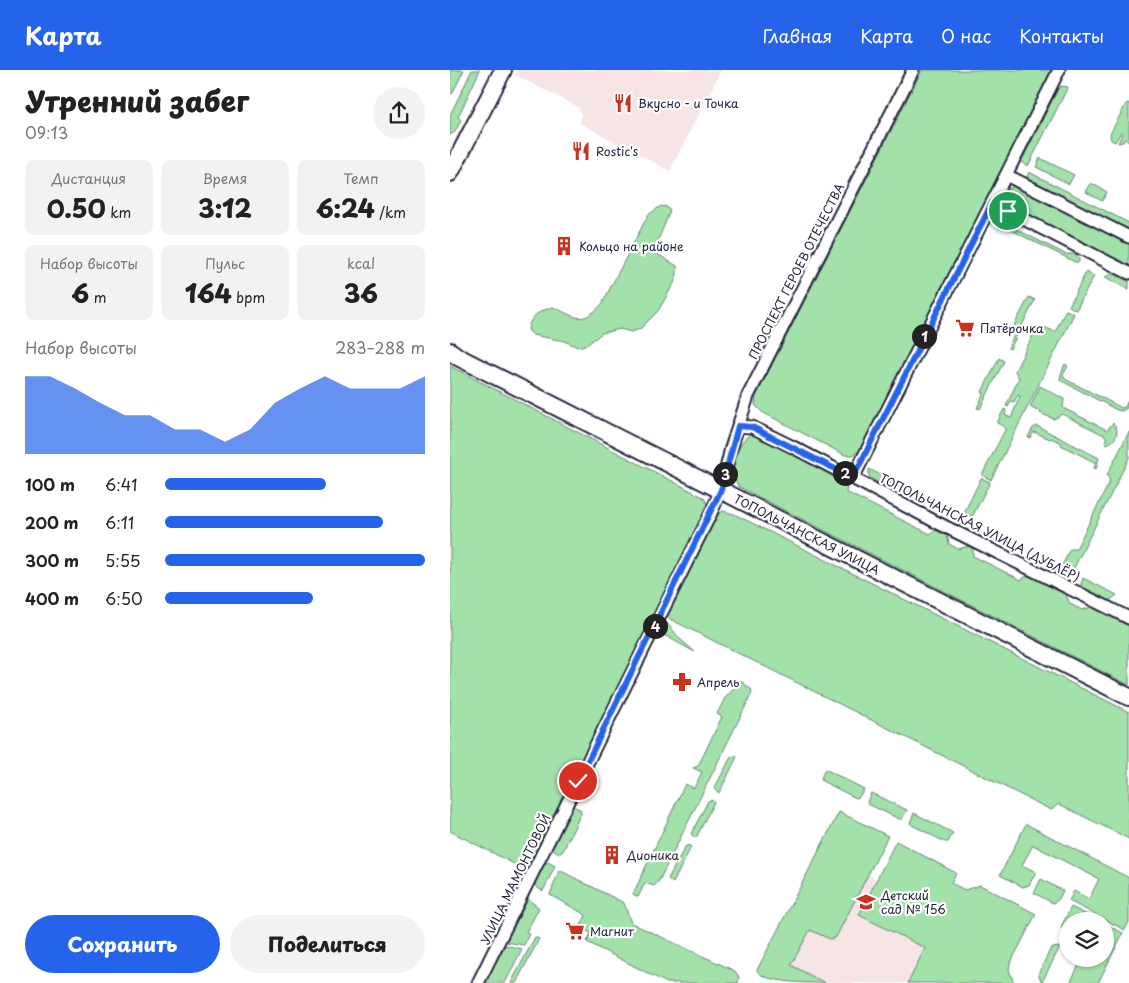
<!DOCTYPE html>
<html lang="ru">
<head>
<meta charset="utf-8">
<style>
	:root { --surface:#fff; --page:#f2f2f2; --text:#222; --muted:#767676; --accent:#2563eb }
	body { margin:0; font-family:"Playpen Sans",sans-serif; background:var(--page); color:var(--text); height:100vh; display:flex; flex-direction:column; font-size:19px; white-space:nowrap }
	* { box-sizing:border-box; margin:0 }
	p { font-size:16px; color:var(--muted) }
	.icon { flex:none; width:28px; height:28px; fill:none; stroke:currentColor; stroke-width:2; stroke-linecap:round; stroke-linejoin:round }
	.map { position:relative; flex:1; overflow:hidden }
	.side { display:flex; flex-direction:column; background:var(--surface); width:450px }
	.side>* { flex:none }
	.buttons { position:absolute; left:609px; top:842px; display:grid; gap:10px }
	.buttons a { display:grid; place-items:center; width:55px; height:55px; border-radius:50%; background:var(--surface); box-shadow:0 1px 4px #0004; font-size:25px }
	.pin { position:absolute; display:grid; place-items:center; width:42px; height:42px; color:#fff; margin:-21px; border:2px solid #fff; border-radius:50%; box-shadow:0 1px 5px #0007 }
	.km { position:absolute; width:25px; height:25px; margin:-12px; border-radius:50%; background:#222; color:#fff; font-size:14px; line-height:25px; text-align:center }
	.round { display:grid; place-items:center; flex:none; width:52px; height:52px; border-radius:26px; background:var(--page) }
	.headline { display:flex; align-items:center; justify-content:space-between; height:85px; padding:0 25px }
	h1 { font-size:28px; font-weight:800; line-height:38px }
	.stats { display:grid; grid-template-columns:repeat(3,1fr); gap:8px; height:85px; padding:5px 25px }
	.stats div { display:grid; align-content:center; border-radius:10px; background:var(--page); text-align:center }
	.stats b { font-size:25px; font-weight:800 }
	.stats small { font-size:14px; font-weight:400 }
	.stats p { font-size:14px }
	.chart { height:140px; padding:10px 25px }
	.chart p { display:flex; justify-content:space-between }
	.chart svg { width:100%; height:90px; margin-top:5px; fill:var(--accent); opacity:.7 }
	.action { display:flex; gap:10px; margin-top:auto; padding:10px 25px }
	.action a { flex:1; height:58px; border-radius:30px; background:var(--accent); color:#fff; font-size:20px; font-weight:800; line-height:58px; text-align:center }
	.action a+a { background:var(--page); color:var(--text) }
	ul { padding:0 25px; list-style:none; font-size:16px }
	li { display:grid; grid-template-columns:80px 60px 1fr; align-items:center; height:38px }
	li i { height:12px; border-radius:6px; background:var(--accent) }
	header { display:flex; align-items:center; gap:30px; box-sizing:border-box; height:70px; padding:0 25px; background:var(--accent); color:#fff }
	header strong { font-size:24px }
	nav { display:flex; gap:28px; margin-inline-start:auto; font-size:18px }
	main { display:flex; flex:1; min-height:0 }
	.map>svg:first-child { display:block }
</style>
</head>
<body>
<header>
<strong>Карта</strong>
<nav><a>Главная</a><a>Карта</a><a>О нас</a><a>Контакты</a></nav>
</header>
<main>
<section class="side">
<div class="headline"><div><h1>Утренний забег</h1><p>09:13</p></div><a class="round"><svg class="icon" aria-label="share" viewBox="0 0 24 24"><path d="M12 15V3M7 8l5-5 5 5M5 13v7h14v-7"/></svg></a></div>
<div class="stats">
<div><p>Дистанция</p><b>0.50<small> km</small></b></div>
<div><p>Время</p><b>3:12</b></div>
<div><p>Темп</p><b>6:24<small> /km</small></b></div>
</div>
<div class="stats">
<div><p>Набор высоты</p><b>6<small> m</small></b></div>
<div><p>Пульс</p><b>164<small> bpm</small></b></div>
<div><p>kcal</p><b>36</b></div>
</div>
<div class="chart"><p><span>Набор высоты</span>283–288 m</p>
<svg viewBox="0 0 160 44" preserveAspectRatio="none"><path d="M0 44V6L10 6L20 12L30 19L40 25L50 25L60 32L70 32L80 38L90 32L100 19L110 12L120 6L130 12L140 12L150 12L160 6V44z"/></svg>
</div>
<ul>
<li><b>100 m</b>6:41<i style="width:62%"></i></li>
<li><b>200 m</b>6:11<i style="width:84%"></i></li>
<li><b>300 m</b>5:55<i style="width:100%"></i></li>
<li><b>400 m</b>6:50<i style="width:57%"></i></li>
</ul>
<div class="action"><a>Сохранить</a><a>Поделиться</a></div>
</section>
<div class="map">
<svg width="679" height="913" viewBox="0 0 679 913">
	<rect width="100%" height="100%" fill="#fff"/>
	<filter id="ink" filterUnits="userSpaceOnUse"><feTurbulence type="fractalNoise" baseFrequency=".02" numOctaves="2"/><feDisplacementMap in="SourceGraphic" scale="10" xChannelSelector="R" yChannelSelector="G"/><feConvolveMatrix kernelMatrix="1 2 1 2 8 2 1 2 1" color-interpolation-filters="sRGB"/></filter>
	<g filter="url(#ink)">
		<!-- built -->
		<path fill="#f6e5e4" d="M68,0H271L220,101L130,53L131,44L128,37L65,5Z
			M381,786L526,859L500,913H350L324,900Z"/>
		<!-- green -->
		<path fill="#a2e1a9" stroke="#628272" d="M0,0H14L2,24L0,23Z
			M22,0H30L8,47L11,50L5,62L0,65V45Z
			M472,0H605L411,380L403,385H395L312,342L305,335L306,326Z
			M611,16L618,17L578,96L571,92L608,19Z
			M679,33V71L675,69L673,72L668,73L673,62L672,61L665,72L661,70L660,64L676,34Z
			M590,88L624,105L619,114L586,97Z
			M579,102L679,153V161L576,109Z
			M641,113L657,122L652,131L636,122Z
			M565,115L679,171V197L562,137L556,128L557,120Z
			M211,136L217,137L220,141L206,175L209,185L227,196V204L224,213L208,241L190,259L181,262L170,259L152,263L138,274L128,277L114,271L83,265L78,260C80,245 90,241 103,237C126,247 132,256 152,234L198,145Z
			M557,149L562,152L564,158L615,184H625L629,189V192H625L553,156Z
			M636,202L644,206L626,240L619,236Z
			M662,204L679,211V220L655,207Z
			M579,227L585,230L560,279L558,278L564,265L561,261Z
			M616,240L624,244L541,410L532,405L556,358L547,353L554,339L556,340L555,345L561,348L570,326L568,325L564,332L561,331L558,337L556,336L569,308L565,301L584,263L590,258L594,257L605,262Z
			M549,288L554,291L530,339L527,338L534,323L532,322Z
			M615,294L618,296L613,305L615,309L672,338L675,337L679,328L677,338L672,341L667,340L610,310L611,304Z
			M0,296L253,427C258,433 258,438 257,445L206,542L76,800L0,761Z
			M590,316L614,329L613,338L657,360L663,353C671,361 666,372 656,374V366L612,344L604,349L590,343L591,341L588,340L587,341L580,337Z
			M587,356L649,388L646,399L644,398L646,393L611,375L612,373L601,368L600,369L584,362L580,368L578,367L583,358Z
			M679,362V388L620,506H613L610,500L620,479H626L660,411L657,405Z
			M301,364L305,365L394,412L397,417L396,422L480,464L485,460L497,464L499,474L508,479L519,476L523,479V486L571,510L576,506H580L616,525L620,534L632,540L641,537L679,556V615L289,417L282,405C285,391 287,371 301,364Z
			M419,399L442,411L439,416L436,417L419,407Z
			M531,408L540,412L522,447L514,443Z
			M273,441L284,444L679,642V769L609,734L601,740L216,547L268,444Z
			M633,508L667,525L658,532L633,519L631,514Z
			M217,553L230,569L245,582L212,564Z
			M291,611L302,620L301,625L209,811L204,816L195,813L188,827L183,824L235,714L244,718L252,702L243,698L248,696L272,647L267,644L275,628Z
			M283,686L287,687L269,723L264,719L281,687Z
			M375,699L414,719L409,727L406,728L372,711L371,708Z
			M421,723L457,740L452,749H449L418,734L417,732Z
			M261,730L264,732L246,768L241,764L258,731Z
			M122,736L130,739L131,743L113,781L109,783L101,778Z
			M389,742L438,766L386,867L380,869L360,860L341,895L375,913C359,913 311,913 307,900Z
			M464,743L503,763L498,772H495L462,755L460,753Z
			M576,754L679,808V852L675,860L619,831L624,821L639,829L649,809L583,775L572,795L586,802L579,815L573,817L550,805Z
			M446,771L506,803L501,813L515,820L530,815L586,844L560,894L559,900L564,913H458L475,878L409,845Z
			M238,775L241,777L223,813L218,809L235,777Z
			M98,792L105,796L93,821L86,817L85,813L94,794Z
			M109,800L174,833L181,853L285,901L289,907L288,913H217L137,872L141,863L130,858L136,845L100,825Z
			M591,809L613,821L608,830L603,833L584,823Z
			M78,829L89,838L76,862L79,864L74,875L56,872Z
			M621,837L650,851H639L627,846L624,851H618L617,865L611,857Z
			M655,854L673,863L648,913H620L632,889H655Z
			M85,867L89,869L66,913H61Z
			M55,875L72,879L55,913H35Z
			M610,877L592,912L588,904L601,878Z"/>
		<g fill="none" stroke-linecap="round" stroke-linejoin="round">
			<!-- minor casing -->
			<g stroke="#22223b" stroke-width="15">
				<path id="minor" d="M556,105L679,167
					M542,133L679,203
					M288,356L302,357L343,377L486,452L679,548
					M403,408L609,0
					M28,913L261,443L271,420L281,378L298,326L463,0"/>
			</g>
			<!-- secondary casing -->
			<g stroke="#22223b" stroke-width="20">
				<path id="secondary" d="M0,103L53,0
					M0,281L8,287L679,627"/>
			</g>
			<!-- minor -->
			<use href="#minor" stroke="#fff" stroke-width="11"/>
			<!-- secondary -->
			<use href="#secondary" stroke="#fff" stroke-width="16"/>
		</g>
	</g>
	<g fill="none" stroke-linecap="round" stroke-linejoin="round" filter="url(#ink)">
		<!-- route casing -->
		<g stroke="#fff" stroke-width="10">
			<path id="route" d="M128,711L271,420L288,356L302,357L403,408L542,133L558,141"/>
		</g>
		<!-- route -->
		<use href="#route" stroke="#2563eb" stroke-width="6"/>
	</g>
	<!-- icons -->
	<defs>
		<g id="restaurant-bare" transform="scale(1.5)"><path d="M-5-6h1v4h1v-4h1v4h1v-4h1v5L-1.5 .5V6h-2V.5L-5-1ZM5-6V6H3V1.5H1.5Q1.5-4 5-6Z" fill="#c8321e" stroke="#fff" stroke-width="2.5" paint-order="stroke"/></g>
		<g id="building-bare" transform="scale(1.5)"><path d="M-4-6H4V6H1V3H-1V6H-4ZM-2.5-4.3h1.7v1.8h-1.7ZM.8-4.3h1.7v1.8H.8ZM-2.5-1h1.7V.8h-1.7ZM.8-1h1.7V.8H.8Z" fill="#c8321e" stroke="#fff" stroke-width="2.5" paint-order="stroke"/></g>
		<g id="supermarket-bare" transform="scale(1.5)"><path d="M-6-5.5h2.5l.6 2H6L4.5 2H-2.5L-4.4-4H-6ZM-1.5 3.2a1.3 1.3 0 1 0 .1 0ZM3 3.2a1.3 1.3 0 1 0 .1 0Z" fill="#c8321e" stroke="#fff" stroke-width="2.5" paint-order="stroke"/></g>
		<g id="pharmacy-bare" transform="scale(1.5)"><path d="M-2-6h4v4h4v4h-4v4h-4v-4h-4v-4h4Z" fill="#c8321e" stroke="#fff" stroke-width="2.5" paint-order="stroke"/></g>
		<g id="school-bare" transform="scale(1.5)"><path d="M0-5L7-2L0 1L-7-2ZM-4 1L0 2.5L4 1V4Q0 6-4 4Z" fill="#c8321e" stroke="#fff" stroke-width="2.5" paint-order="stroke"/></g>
	</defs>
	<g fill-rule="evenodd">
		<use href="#restaurant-bare" x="173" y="33"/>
		<use href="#restaurant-bare" x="131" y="81"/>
		<use href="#building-bare" x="114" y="176"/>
		<use href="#supermarket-bare" x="515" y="258"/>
		<use href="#pharmacy-bare" x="232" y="612"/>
		<use href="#building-bare" x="162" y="785"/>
		<use href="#school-bare" x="416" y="832"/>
		<use href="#supermarket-bare" x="125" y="861"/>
	</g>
	<g text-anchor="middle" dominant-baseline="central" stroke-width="4.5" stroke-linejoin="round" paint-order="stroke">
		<!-- poi labels -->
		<g font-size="12" fill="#22223b" stroke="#fff" text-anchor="start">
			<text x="188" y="33">Вкусно - и Точка</text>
			<text x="146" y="81">Rostic's</text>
			<text x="129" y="176">Кольцо на районе</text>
			<text x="530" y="258">Пятёрочка</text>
			<text x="247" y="612">Апрель</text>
			<text x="177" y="785">Дионика</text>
			<text x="431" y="825">Детский<tspan x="431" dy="14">сад № 156</tspan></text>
			<text x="140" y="861">Магнит</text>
		</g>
		<!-- street labels -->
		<g font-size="12" fill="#22223b" stroke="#fff">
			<text transform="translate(346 201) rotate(-63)">ПРОСПЕКТ ГЕРОЕВ ОТЕЧЕСТВА</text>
			<text transform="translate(530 457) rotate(27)">ТОПОЛЬЧАНСКАЯ УЛИЦА (ДУБЛЁР)</text>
			<text transform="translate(357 464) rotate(27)">ТОПОЛЬЧАНСКАЯ УЛИЦА</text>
			<text transform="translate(65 809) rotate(-64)">УЛИЦА МАМОНТОВОЙ</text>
		</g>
	</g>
</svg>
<div class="buttons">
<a><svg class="icon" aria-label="layers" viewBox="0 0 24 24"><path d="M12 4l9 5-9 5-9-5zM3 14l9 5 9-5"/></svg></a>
</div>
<div class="pin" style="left:558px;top:141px;background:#1e9e55"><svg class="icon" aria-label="arrive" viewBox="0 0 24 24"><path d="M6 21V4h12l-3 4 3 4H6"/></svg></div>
<div class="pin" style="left:128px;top:711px;background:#d93025"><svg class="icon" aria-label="check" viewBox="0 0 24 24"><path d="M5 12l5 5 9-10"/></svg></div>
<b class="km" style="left:474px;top:266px">1</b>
<b class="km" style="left:395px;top:403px">2</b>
<b class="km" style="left:275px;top:404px">3</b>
<b class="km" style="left:205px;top:556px">4</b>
</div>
</main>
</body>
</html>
